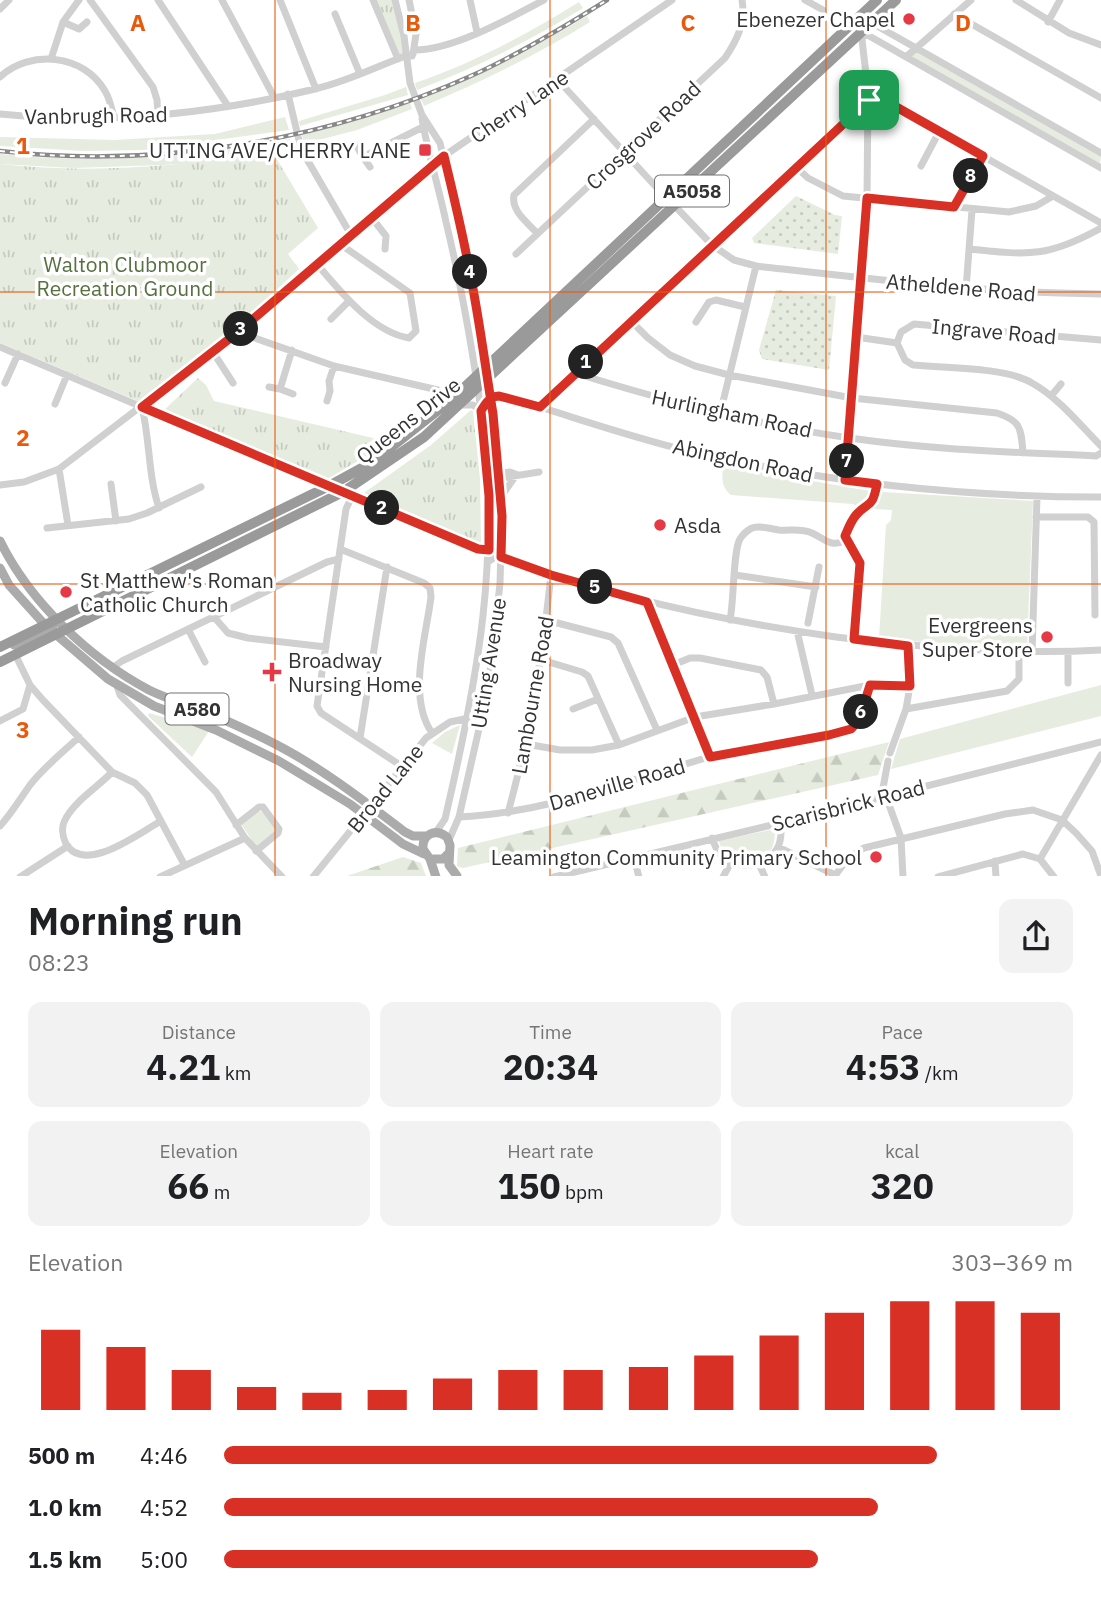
<!DOCTYPE html>
<html lang="en">
<head>
<meta charset="utf-8">
<style>
	:root { --surface:#fff; --page:#f2f2f2; --text:#202124; --muted:#757577; --accent:#d93025 }
	body { margin:0; font-family:"IBM Plex Sans",sans-serif; background:var(--page); color:var(--text); height:100vh; display:flex; flex-direction:column; font-size:26px; white-space:nowrap }
	* { box-sizing:border-box; margin:0 }
	p { font-size:23px; color:var(--muted) }
	.icon { flex:none; width:38px; height:38px; fill:none; stroke:currentColor; stroke-width:2; stroke-linecap:round; stroke-linejoin:round }
	.map { position:relative; height:876px; overflow:hidden }
	.sheet { display:flex; flex-direction:column; background:var(--surface); flex:1 }
	.sheet>* { flex:none }
	.pin { position:absolute; display:grid; place-items:center; width:60px; height:60px; color:#fff; margin:-30px; border-radius:14px; box-shadow:0 4px 10px #0006 }
	.km { position:absolute; width:35px; height:35px; margin:-18px; border-radius:50%; background:#222; color:#fff; font-size:19px; line-height:35px; text-align:center }
	.round { display:grid; place-items:center; flex:none; width:74px; height:74px; border-radius:14px; background:var(--page) }
	.headline { display:flex; align-items:center; justify-content:space-between; height:119px; padding:0 28px }
	h1 { font-size:38px; font-weight:700; line-height:52px }
	.metrics { display:grid; grid-template-columns:repeat(3,1fr); gap:10px; height:119px; padding:7px 28px }
	.metrics div { display:grid; align-content:center; border-radius:14px; background:var(--page); text-align:center }
	.metrics b { font-size:35px; font-weight:700 }
	.metrics small { font-size:19px; font-weight:400 }
	.metrics p { font-size:19px }
	.chart { height:196px; padding:14px 28px }
	.chart p { display:flex; justify-content:space-between }
	.chart svg { width:100%; height:126px; margin-top:7px; stroke:var(--accent); stroke-width:6 }
	ul { padding:0 28px; list-style:none; font-size:23px }
	li { display:grid; grid-template-columns:112px 84px 1fr; align-items:center; height:52px }
	li i { height:18px; border-radius:9px; background:var(--accent) }
	.map>svg:first-child { display:block }
</style>
</head>
<body>
<div class="map">
<svg width="1101" height="877" viewBox="0 0 1101 877">
	<defs>
		<pattern id="forest-firs" width="22" height="20" patternUnits="userSpaceOnUse" patternTransform="scale(1.75)"><rect width="22" height="20" fill="#e6ecdf"/><path d="M5 1l3.5 6h-7zM16 11l3.5 6h-7z" fill="#c6cbc0"/></pattern>
		<pattern id="park-tufts" width="24" height="20" patternUnits="userSpaceOnUse" patternTransform="scale(1.75)"><rect width="24" height="20" fill="#e6ecdf"/><path d="M3 7l-1-3M5 7V3M7 7l1-3M15 17l-1-3M17 17v-4M19 17l1-3" fill="none" stroke="#c6cbc0"/></pattern>
		<pattern id="garden-dots" width="8" height="8" patternUnits="userSpaceOnUse" patternTransform="scale(1.75)"><rect width="8" height="8" fill="#e6ecdf"/><path d="M2 2h.1M6 6h.1" fill="none" stroke="#c6cbc0" stroke-width="1.8" stroke-linecap="round"/></pattern>
	</defs>
	<rect width="100%" height="100%" fill="#fff"/>
	<!-- grass -->
	<path fill="#e6ecdf" d="M579,2L583,8C529,41 476,68 417,90L415,83C473,63 526,35 579,2Z
		M587,16L590,22C537,55 481,82 424,106L421,99C479,75 533,48 587,16Z
		M916,52L1101,157L1100,164L911,57Z
		M406,87L408,95L300,126L299,121L385,95Z
		M410,102L412,109L357,130L307,143L303,140L302,135L354,121Z
		M285,117L289,130L144,150L83,151L0,146V137L114,140L215,134Z
		M290,139L291,147L213,162L163,165L73,168L0,164V154C98,165 194,155 290,139Z
		M723,466L871,491C872,501 866,503 859,508L853,504L731,495C721,487 722,479 723,466Z
		M882,492L1033,501L1027,648L957,645L879,638L886,525L891,520L892,510L874,509Z
		M1101,685V716L891,769L900,739Z
		M149,713L209,731L192,757L148,716Z
		M460,725L452,754L432,743L445,732Z
		M259,811L263,812L276,828L275,831L256,846L241,824Z
		M775,829C775,853 768,858 746,865C733,859 722,856 719,841Z"/>
	<!-- forest -->
	<path fill="url(#forest-firs)" d="M889,742L878,775L463,868L457,866L458,848Z
		M403,857L421,863L426,876H347Z"/>
	<!-- park -->
	<path fill="url(#park-tufts)" d="M373,0H395L405,56L398,59Z
		M272,151L318,228L288,254L299,269L253,312L140,402L0,343V164C90,174 183,167 272,151Z
		M198,378L206,385L214,401L390,442L329,478L163,411Z
		M471,410L473,411L480,479L481,543L364,493L431,445Z"/>
	<!-- garden -->
	<path fill="url(#garden-dots)" d="M796,196L835,215L842,216L838,254L754,243L752,238Z
		M776,290L836,296L829,370L762,359L759,350Z"/>
	<g fill="none" stroke-linecap="round" stroke-linejoin="round">
		<!-- minor -->
		<path stroke="#d0d0d0" stroke-width="7" d="M90,0L153,87L157,100L158,115
			M158,0L228,106
			M222,0L274,97
			M280,0L316,89
			M373,0L398,59
			M395,0L404,36L410,83L422,115L440,143L470,270L493,414L502,516L500,583L492,659L481,720L459,817L449,840
			M409,0L416,34L413,54
			M470,0L477,32
			M805,0L823,10
			M1016,0L1069,33L1101,45
			M0,9L9,0
			M335,14L360,74
			M954,14L1101,98
			M856,20L864,33L1101,168
			M856,20L872,23L1101,153
			M63,22L79,29L87,22
			M1048,22L1060,0
			M415,50C453,50 510,18 544,0
			M906,57L971,0
			M51,59L63,22L79,0
			M0,77C30,49 84,54 105,91C110,99 112,109 114,118
			M557,79L657,188
			M868,91L1101,223
			M288,94L301,149L351,235
			M0,114C105,125 212,114 315,89C346,82 376,67 405,56H412
			M422,119C428,154 439,188 446,222C461,284 472,347 481,410C501,557 478,678 445,819L436,832
			M356,145L363,157
			M795,166L808,178L843,196L1009,212L1036,206L1053,196
			M921,166L939,132
			M370,167L363,157L427,125
			M672,203L712,245L734,260L756,266C871,279 985,293 1101,294
			M954,207L983,156
			M372,218L386,236L385,249
			M537,233C527,222 511,211 514,195L594,119
			M969,249C1028,255 1047,258 1101,228
			M516,254L725,58C737,40 746,23 742,0
			M316,263C339,290 372,332 409,338L416,331L410,293L340,244
			M966,289L972,210
			M331,319L348,302
			M631,321L648,338L670,355L695,366L729,375L852,398L997,413C1021,421 1021,428 1023,453
			M696,322L709,302L716,300L745,307
			M238,332L334,366L438,390L452,399
			M856,337L897,343
			M897,343L905,360L913,365C945,368 1006,367 1032,383C1059,398 1080,425 1101,446
			M897,343L901,332L914,324L1101,340
			M0,347L478,549L489,550
			M292,350L280,389L293,394
			M213,352L233,383
			M575,373C665,401 756,425 850,438C932,450 1014,452 1096,456L1101,453
			M5,383L18,354
			M269,387L280,389
			M1051,396L1061,384
			M327,401L330,391L329,381L334,366
			M55,404L67,375
			M461,405H473L481,411C486,402 492,395 503,396C569,415 634,439 701,454C832,483 967,497 1101,497
			M540,406L868,100
			M142,407C150,440 148,476 159,508
			M720,414L756,266
			M59,469L68,525
			M495,474L510,472L518,475
			M495,479L539,472
			M845,480L867,198L868,91L862,40L864,33
			M111,484L116,521
			M0,485L24,482L59,469L238,332L444,156L672,0
			M352,496L346,509L317,706L321,713L403,767
			M501,497L514,478
			M1036,517H1088L1094,522L1095,615
			M47,528L129,519L147,513L201,487
			M340,549L424,583L430,588L431,597C426,637 407,697 432,733
			M488,562L495,557H501C610,597 722,621 836,637C924,648 1013,655 1101,650
			M735,575L816,587
			M647,602L710,757
			M214,617L228,633L248,638L326,647
			M546,620L611,637L618,643L657,730
			M730,620C734,602 733,550 740,539C743,534 748,530 752,528C761,525 771,529 779,530C791,531 800,528 812,533C827,540 829,547 846,541
			M808,623L819,567
			M188,629L205,662
			M797,631L812,695
			M854,639L860,563L845,536C848,529 851,521 856,515C869,500 872,510 877,484
			M1032,653L1037,497
			M15,654L30,685L42,699L112,772L135,783L147,795L184,864
			M542,660L582,672L588,676L619,745
			M673,665L690,658H700L761,670L767,677L774,704
			M112,668L122,661L327,562L339,559
			M1068,683V652
			M117,686L120,695L216,792L245,838L282,877
			M573,709L598,699
			M906,709L1007,691L1019,679V652
			M0,721L23,709L30,685
			M360,738L387,567
			M526,744L560,750H592L619,745L695,717L774,704L870,685L910,686
			M890,753L906,709L910,686L908,646
			M888,761L883,788L901,838L903,877
			M112,772C98,787 76,800 66,818C61,826 62,836 66,844C85,875 139,833 161,821
			M508,813C530,732 542,659 551,575
			M459,817C546,813 625,781 709,757C755,744 804,742 851,729L859,720L870,685
			M236,825L259,807H263L279,829L278,833L256,851
			M0,826C12,813 20,799 30,785C44,767 62,753 79,737
			M712,838C714,843 716,849 719,853C743,877 788,864 780,823
			M780,848L835,875
			M634,858L639,877
			M1040,859L1101,755
			M995,861L996,877
			M760,866L765,877
			M20,877L68,846
			M160,877L245,838
			M313,877L426,738L450,722L469,718
			M554,877L780,823L1101,742
			M723,877L730,864
			M834,877L848,858L864,848L1005,814L1033,810L1062,820L1076,833L1092,851L1101,876
			M938,877L1023,854L1040,859L1054,877"/>
		<!-- major -->
		<path stroke="#ababab" stroke-width="9" d="M0,541C30,602 89,658 149,690C165,698 182,703 199,709C225,720 252,732 277,745C323,769 364,801 405,832L413,836H427
			M0,568L9,585L45,625L108,679L154,706L216,730L279,761L350,804L403,844L424,854
			M14,645L53,628
			M449,853L443,859H430L423,849C422,834 435,828 447,837L450,845L449,865L457,876
			M430,859L436,877"/>
		<!-- highway -->
		<path stroke="#9a9a9a" stroke-width="10" d="M0,647L329,486L371,463L452,399L877,0
			M0,662L343,492L424,437L896,0"/>
		<!-- rail casing -->
		<g stroke="#888" stroke-width="4.5">
			<path id="rail" d="M0,151C159,169 327,141 473,75C519,54 564,27 607,0"/>
		</g>
		<!-- rail -->
		<use href="#rail" stroke="#fff" stroke-width="2" stroke-dasharray="5" stroke-linecap="butt"/>
	</g>
	<g fill="none" stroke-linecap="round" stroke-linejoin="round">
		<!-- route casing -->
		<g stroke="#fff" stroke-width="14">
			<path id="route" d="M869,100L540,407L499,396C490,396 485,404 481,411L489,496V550L478,549L142,407L238,332L444,156C453,193 462,231 469,268C479,316 485,365 493,414L502,516L501,557L551,575L647,602L710,757L829,735L851,729L859,720L870,685L910,686L908,646L854,639L860,563L845,536C848,529 851,521 856,515C869,500 872,510 877,484L845,480L867,198L954,207L983,156L868,91L869,100"/>
		</g>
		<!-- route -->
		<use href="#route" stroke="#d93025" stroke-width="9"/>
	</g>
	<!-- grid -->
	<path fill="none" stroke="#e8590c" stroke-width="2" stroke-opacity="0.55" d="M275,0V877M550,0V877M826,0V877M0,292H1101M0,584H1101"/>
	<!-- markers -->
	<g fill="#e63946" stroke="#fff" stroke-width="2.5">
		<circle cx="909" cy="19" r="7"/>
		<rect x="418" y="143" width="14" height="14" rx="3.5"/>
		<circle cx="660" cy="525" r="7"/>
		<circle cx="66" cy="592" r="7"/>
		<circle cx="1047" cy="637" r="7"/>
		<path d="M268.5 661.5h7v7h7v7h-7v7h-7v-7h-7v-7h7z"/>
		<circle cx="876" cy="857" r="7"/>
	</g>
	<g text-anchor="middle" dominant-baseline="central" stroke-width="7" stroke-linejoin="round" paint-order="stroke">
		<!-- shield labels -->
		<g fill="#fff" stroke="#707070" stroke-width="2">
			<rect x="655" y="175.5" width="74" height="31" rx="5"/>
			<rect x="165.5" y="693.5" width="63" height="31" rx="5"/>
		</g>
		<g font-size="19" font-weight="bold" fill="#333">
			<text x="692" y="191">A5058</text>
			<text x="197" y="709">A580</text>
		</g>
		<!-- poi labels -->
		<g font-size="21" fill="#333" stroke="#fff" text-anchor="end">
			<text x="895" y="19">Ebenezer Chapel</text>
			<text x="411" y="150">UTTING AVE/CHERRY LANE</text>
			<text x="674" y="525" text-anchor="start">Asda</text>
			<text x="80" y="580" text-anchor="start">St Matthew's Roman<tspan x="80" dy="24">Catholic Church</tspan></text>
			<text x="1033" y="625">Evergreens<tspan x="1033" dy="24">Super Store</tspan></text>
			<text x="288" y="660" text-anchor="start">Broadway<tspan x="288" dy="24">Nursing Home</tspan></text>
			<text x="862" y="857">Leamington Community Primary School</text>
		</g>
		<!-- street labels -->
		<g font-size="21" fill="#333" stroke="#fff">
			<text transform="translate(519 106) rotate(-34)">Cherry Lane</text>
			<text transform="translate(96 115) rotate(-1)">Vanbrugh Road</text>
			<text transform="translate(643 135) rotate(-43)">Crosgrove Road</text>
			<text transform="translate(961 287) rotate(5)">Atheldene Road</text>
			<text transform="translate(994 331) rotate(5)">Ingrave Road</text>
			<text transform="translate(732 413) rotate(12)">Hurlingham Road</text>
			<text transform="translate(408 420) rotate(-38)">Queens Drive</text>
			<text transform="translate(743 460) rotate(12)">Abingdon Road</text>
			<text transform="translate(488 663) rotate(-81)">Utting Avenue</text>
			<text transform="translate(532 695) rotate(-80)">Lambourne Road</text>
			<text transform="translate(617 784) rotate(-16)">Daneville Road</text>
			<text transform="translate(385 788) rotate(-51)">Broad Lane</text>
			<text transform="translate(848 805) rotate(-14)">Scarisbrick Road</text>
		</g>
		<!-- park labels -->
		<g font-size="21" fill="#56703f" stroke="#fff">
			<text x="125" y="264">Walton Clubmoor<tspan x="125" dy="24">Recreation Ground</tspan></text>
		</g>
	</g>
	<g font-size="23" text-anchor="middle" font-weight="bold" fill="#e8590c" stroke="#fff" stroke-width="7" stroke-linejoin="round" paint-order="stroke">
		<text x="138" y="31">A</text>
		<text x="413" y="31">B</text>
		<text x="688" y="31">C</text>
		<text x="963" y="31">D</text>
		<text x="23" y="154">1</text>
		<text x="23" y="446">2</text>
		<text x="23" y="738">3</text>
	</g>
</svg>
<div class="pin" style="left:869px;top:100px;background:#1e9e55"><svg class="icon" aria-label="arrive" viewBox="0 0 24 24"><path d="M6 21V4h12l-3 4 3 4H6"/></svg></div>
<b class="km" style="left:586px;top:362px">1</b>
<b class="km" style="left:382px;top:508px">2</b>
<b class="km" style="left:241px;top:329px">3</b>
<b class="km" style="left:470px;top:272px">4</b>
<b class="km" style="left:595px;top:587px">5</b>
<b class="km" style="left:861px;top:712px">6</b>
<b class="km" style="left:847px;top:461px">7</b>
<b class="km" style="left:971px;top:176px">8</b>
</div>
<section class="sheet">
<div class="headline"><div><h1>Morning run</h1><p>08:23</p></div><a class="round"><svg class="icon" aria-label="share" viewBox="0 0 24 24"><path d="M12 15V3M7 8l5-5 5 5M5 13v7h14v-7"/></svg></a></div>
<div class="metrics">
<div><p>Distance</p><b>4.21<small> km</small></b></div>
<div><p>Time</p><b>20:34</b></div>
<div><p>Pace</p><b>4:53<small> /km</small></b></div>
</div>
<div class="metrics">
<div><p>Elevation</p><b>66<small> m</small></b></div>
<div><p>Heart rate</p><b>150<small> bpm</small></b></div>
<div><p>kcal</p><b>320</b></div>
</div>
<div class="chart"><p><span>Elevation</span>303–369 m</p>
<svg viewBox="0 0 160 44" preserveAspectRatio="none"><path d="M5 44V16M15 44V22M25 44V30M35 44V36M45 44V38M55 44V37M65 44V33M75 44V30M85 44V30M95 44V29M105 44V25M115 44V18M125 44V10M135 44V6M145 44V6M155 44V10"/></svg>
</div>
<ul>
<li><b>500 m</b>4:46<i style="width:84%"></i></li>
<li><b>1.0 km</b>4:52<i style="width:77%"></i></li>
<li><b>1.5 km</b>5:00<i style="width:70%"></i></li>
</ul>
</section>
</body>
</html>
